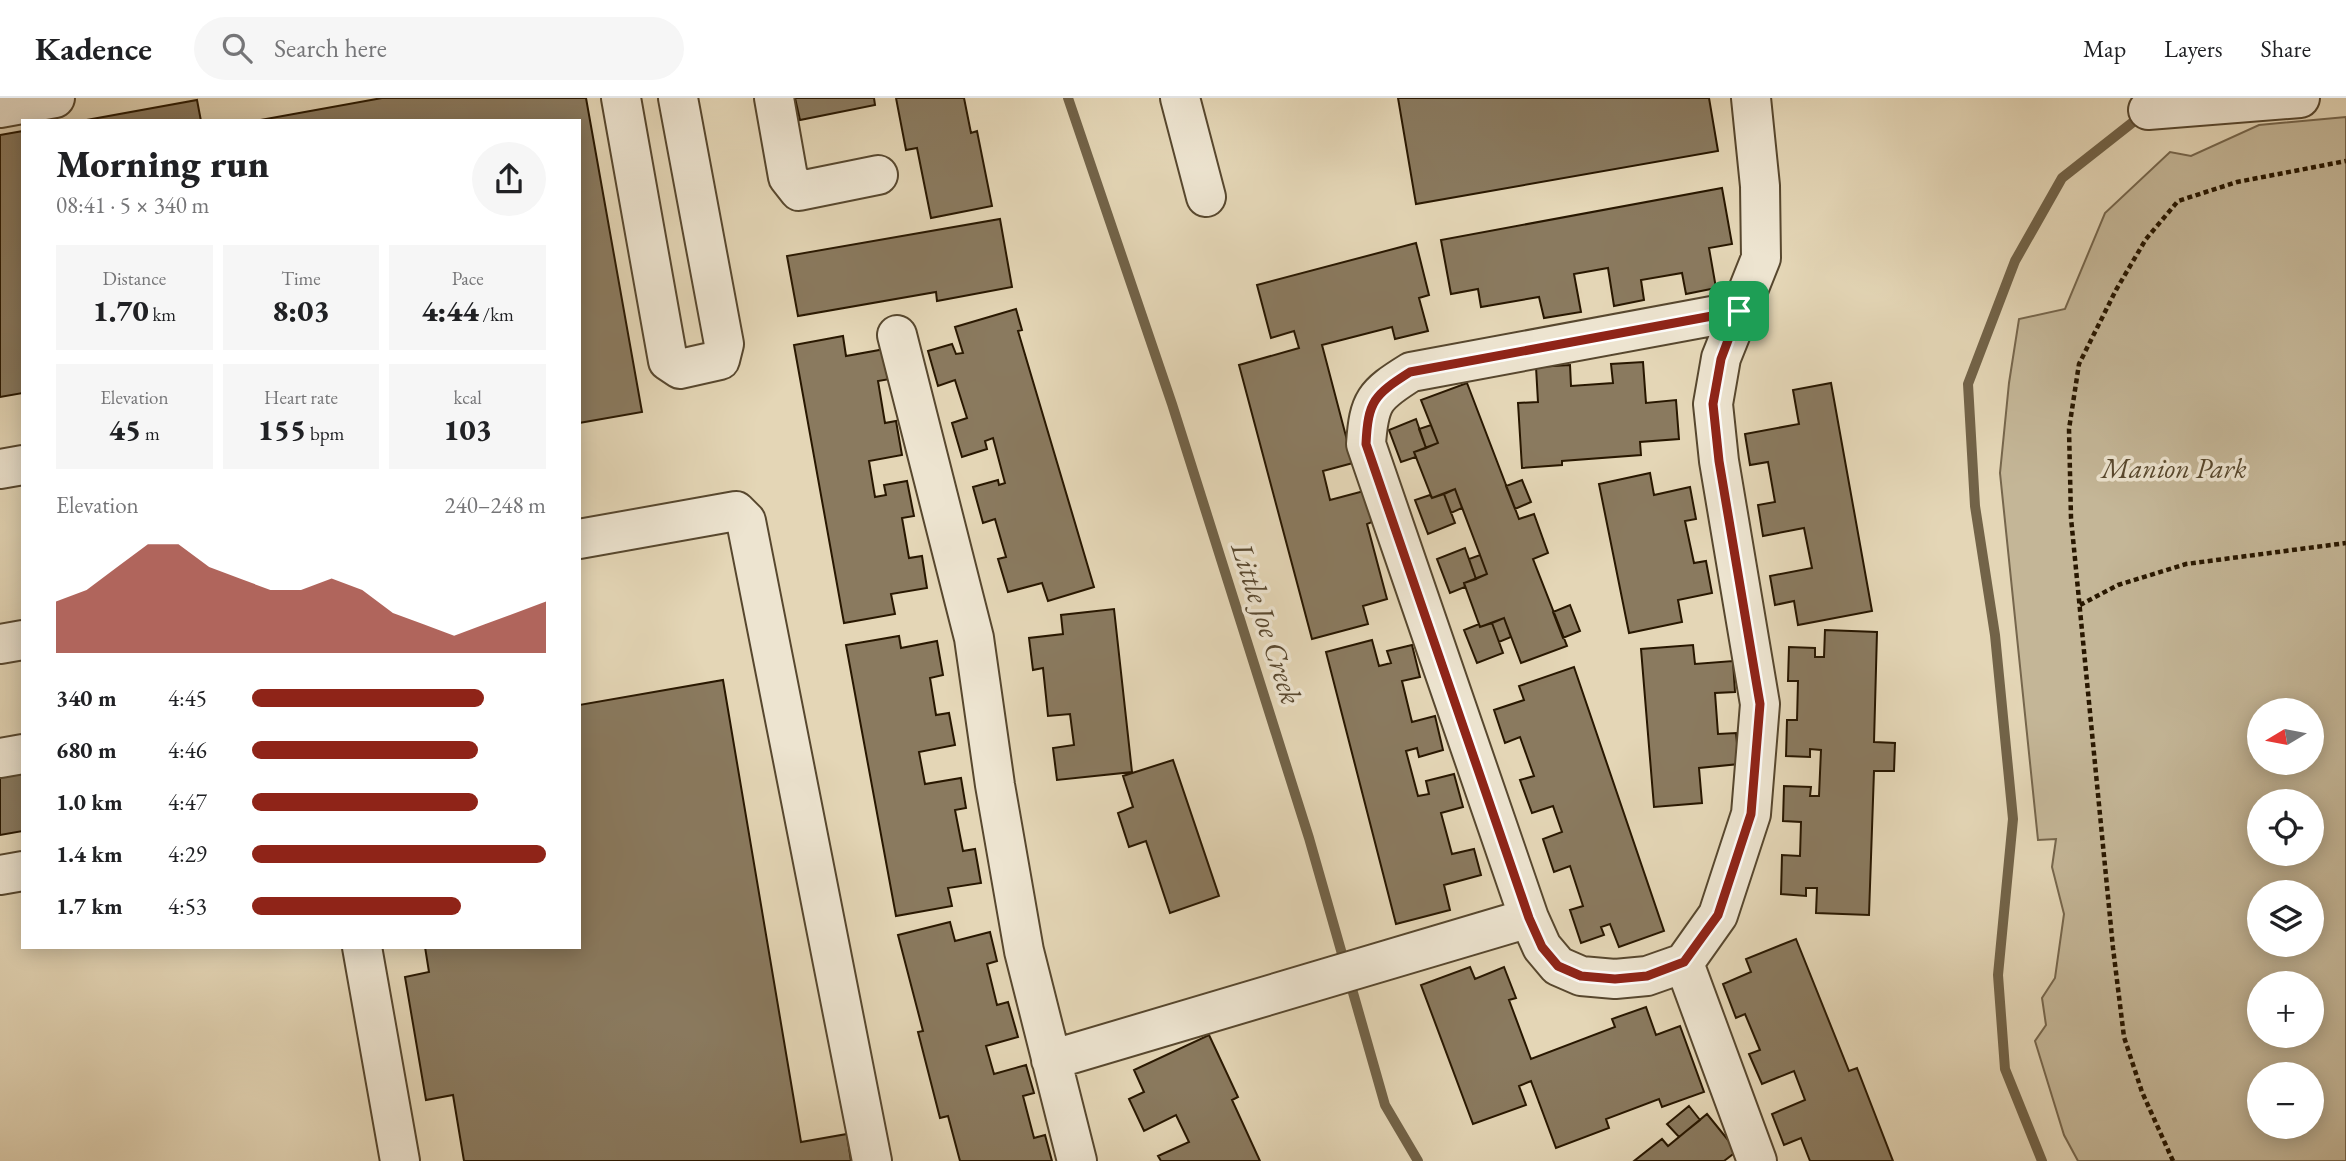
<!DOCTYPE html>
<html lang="en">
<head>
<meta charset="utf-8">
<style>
	:root { --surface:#fff; --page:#f6f6f6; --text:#202124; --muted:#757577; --line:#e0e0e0; --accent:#8f2418 }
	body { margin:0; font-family:"EB Garamond",serif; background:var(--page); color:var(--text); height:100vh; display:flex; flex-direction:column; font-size:26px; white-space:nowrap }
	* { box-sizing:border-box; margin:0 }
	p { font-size:23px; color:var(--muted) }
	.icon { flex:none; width:38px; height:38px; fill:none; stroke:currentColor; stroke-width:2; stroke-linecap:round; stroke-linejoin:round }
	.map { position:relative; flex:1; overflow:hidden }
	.details { position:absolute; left:21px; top:21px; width:560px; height:830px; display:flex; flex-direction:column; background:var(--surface); border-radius:0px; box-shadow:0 4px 18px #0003 }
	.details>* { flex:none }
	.needle { width:46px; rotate:260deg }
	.buttons { position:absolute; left:2247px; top:600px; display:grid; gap:14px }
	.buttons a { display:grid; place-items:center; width:77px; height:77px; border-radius:50%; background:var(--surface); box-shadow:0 4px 18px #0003; font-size:35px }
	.pin { position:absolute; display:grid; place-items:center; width:60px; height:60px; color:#fff; margin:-30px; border-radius:14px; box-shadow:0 4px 10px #0006 }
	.round { display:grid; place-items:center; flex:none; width:74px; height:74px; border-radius:37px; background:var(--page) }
	.headline { display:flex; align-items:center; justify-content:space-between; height:119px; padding:0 35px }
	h1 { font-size:38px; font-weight:800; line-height:52px }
	.figures { display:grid; grid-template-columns:repeat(3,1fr); gap:10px; height:119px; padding:7px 35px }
	.figures div { display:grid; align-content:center; border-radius:0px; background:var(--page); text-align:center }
	.figures b { font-size:30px; font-weight:800 }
	.figures small { font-size:19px; font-weight:400 }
	.figures p { font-size:19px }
	.chart { height:196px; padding:14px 35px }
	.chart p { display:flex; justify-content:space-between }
	.chart svg { width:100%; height:126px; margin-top:7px; fill:var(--accent); opacity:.7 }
	ul { padding:0 35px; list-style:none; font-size:23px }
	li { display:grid; grid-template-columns:112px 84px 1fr; align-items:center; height:52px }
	li i { height:18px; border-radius:9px; background:var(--accent) }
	header { display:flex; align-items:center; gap:42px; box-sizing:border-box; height:98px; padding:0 35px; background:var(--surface); border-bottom:2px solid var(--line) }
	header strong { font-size:33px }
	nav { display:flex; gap:38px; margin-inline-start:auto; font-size:24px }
	.search { width:490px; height:63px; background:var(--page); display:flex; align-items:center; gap:18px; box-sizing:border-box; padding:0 24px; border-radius:38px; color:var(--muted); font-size:26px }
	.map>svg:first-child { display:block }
</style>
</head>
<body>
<header>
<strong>Kadence</strong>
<div class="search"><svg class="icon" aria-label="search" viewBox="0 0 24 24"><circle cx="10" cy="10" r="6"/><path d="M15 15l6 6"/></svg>Search here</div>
<nav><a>Map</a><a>Layers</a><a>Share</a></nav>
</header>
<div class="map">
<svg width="2346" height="1063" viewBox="0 0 2346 1063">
	<rect width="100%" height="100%" fill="#e4d6b6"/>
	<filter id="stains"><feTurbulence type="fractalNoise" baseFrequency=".00286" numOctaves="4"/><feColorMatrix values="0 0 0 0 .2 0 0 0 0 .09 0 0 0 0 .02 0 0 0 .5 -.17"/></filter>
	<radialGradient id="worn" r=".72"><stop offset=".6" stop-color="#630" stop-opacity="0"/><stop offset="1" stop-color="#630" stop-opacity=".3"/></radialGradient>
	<!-- green -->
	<path fill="#c4b697" stroke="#76664c" stroke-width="2" fill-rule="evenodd" d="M2346,19V1063H2078L2064,1037L2035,943L2046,927L2042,900L2055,880L2064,816L2052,769L2056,741L2038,742L2000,375L2009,285L2019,221L2065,211L2105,115L2170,54L2191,58L2259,27ZM2259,612H2312V665H2259ZM2259,704H2312V756H2259ZM2259,794H2312V847H2259ZM2259,886H2312V938H2259ZM2259,976H2312V1029H2259Z"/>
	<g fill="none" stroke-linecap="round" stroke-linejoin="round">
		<!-- stream -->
		<path stroke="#726348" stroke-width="10" d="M1068,0L1172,306L1309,740L1385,1007L1418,1063
			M2042,1063L2005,971L1998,877L2013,721L1995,537L1975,408L1968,286L2015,163L2062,80L2142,17"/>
	</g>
	<!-- building -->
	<path fill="#8a7a5f" stroke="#281700" stroke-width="2" d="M382,0H586L642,314L579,325V23H255Z
		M795,0H874L875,7L800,22Z
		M896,0H964L971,35L977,33L992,108L931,120L917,50L906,52Z
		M1398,0H1709L1718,53L1416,106Z
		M197,2L201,23H81Z
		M23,33V295L0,299V37Z
		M1722,90L1732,146L1709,150L1716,190L1686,196L1682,175L1641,182L1644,202L1614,208L1608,170L1574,176L1581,214L1544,220L1539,199L1481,209L1478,191L1451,196L1441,142Z
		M1000,121L1012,189L937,203L936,194L798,218L787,158Z
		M1416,145L1429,197L1419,200L1428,233L1395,241L1392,229L1322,247L1353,365L1323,373L1330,402L1364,393L1372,424L1367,426L1387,501L1363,508L1368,526L1312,541L1239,267L1299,250L1294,233L1271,240L1257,187Z
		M1016,211L1022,232L1018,233L1094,489L1048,503L1042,485L1008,494L998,461L1006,459L995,421L983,425L973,389L998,382L999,387L1005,385L993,340L985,343L987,351L962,359L952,325L967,320L955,282L938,288L928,253L952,246L956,256L963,255L955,229Z
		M843,238L846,258L885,251L890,281L878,283L885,325L896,323L902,357L869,363L875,399L886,397L884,387L907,383L914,418L902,420L909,460L922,458L927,490L891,496L895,516L844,525L794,247Z
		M1643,264L1646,305L1676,302L1679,341L1640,344L1641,357L1562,363V367L1522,370L1518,305L1538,304L1536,269L1570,267L1571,288L1613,285L1611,266Z
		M1467,285L1519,421L1534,416L1548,455L1533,461L1567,548L1521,565L1504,520L1480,529L1464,485L1487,476L1480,457L1455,391L1432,400L1414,354L1438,345L1421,302Z
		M1831,285L1872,513L1798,527L1794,503L1775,507L1770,478L1812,470L1804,430L1763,438L1758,407L1775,404L1768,364L1750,367L1745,336L1799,326L1793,292Z
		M1416,321L1426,350L1414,354L1416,359L1401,364L1389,332Z
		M1431,327L1438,345L1426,350L1419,331Z
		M1650,375L1654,397L1690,389L1696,421L1685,423L1694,465L1706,463L1712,495L1678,502L1682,524L1629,535L1599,386Z
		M1522,382L1531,404L1515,411L1506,388Z
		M1455,391L1462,410L1451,415L1444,396Z
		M1444,396L1455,425L1428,436L1415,402L1430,397L1432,400Z
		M1465,450L1476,481L1464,485L1465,489L1450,495L1437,461Z
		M1480,457L1487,476L1476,481L1469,461Z
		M1570,507L1580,533L1563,540L1553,514Z
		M1114,511L1132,674L1057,682L1053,650L1074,647L1070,616L1048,618L1043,570L1033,572L1029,540L1063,536L1061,517Z
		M1504,520L1511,539L1499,544L1492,525Z
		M1492,525L1503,555L1477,565L1464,532L1479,526L1480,529Z
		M1825,532L1877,534L1874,644L1895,645L1894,673H1874L1869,817L1816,815L1817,790H1806V798L1781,796L1782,757L1800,758L1801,724L1783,723L1784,688L1811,689L1810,698H1819L1821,652L1810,651V659L1786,658L1787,622H1797L1798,583H1788L1789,549L1815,550V559H1824Z
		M899,538L901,550L937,543L943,577L930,580L936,617L949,615L955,647L919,654L925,686L961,680L966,710L955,712L963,753L975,751L981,785L948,790L952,808L896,818L846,547Z
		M1372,542L1379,568L1391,565L1387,553L1412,547L1420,579L1402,583L1412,624L1435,618L1443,652L1419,659L1417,650L1406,653L1418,698L1429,696L1426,683L1454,676L1463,709L1441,715L1452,756L1474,751L1481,777L1444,787L1450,812L1396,826L1326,554Z
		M1693,547L1695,566L1733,563L1735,594L1715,595L1718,636L1736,635L1739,666L1699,670L1702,705L1654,709L1641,551Z
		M1574,569L1664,833L1619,849L1610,826L1601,829L1604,837L1581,845L1570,812L1583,808L1570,768L1554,774L1543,741L1562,734L1553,708L1532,715L1520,682L1534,678L1520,639L1505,645L1494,612L1524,602L1519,588Z
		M723,582L801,1044L847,1036L851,1063H464L453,997L426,1002L405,879L429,874L425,849H579V607Z
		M1173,662L1219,798L1170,815L1146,743L1129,749L1118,715L1133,709L1123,678Z
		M23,673V733L0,737V677Z
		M950,824L955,843L990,834L997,863L987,866L997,907L1008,904L1018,939L986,948L994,976L1026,967L1034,995L1023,998L1034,1040L1045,1037L1052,1063H960L948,1018L940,1020L918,934L923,933L898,837Z
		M1796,841L1849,973L1857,970L1893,1063H1810L1801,1040L1784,1047L1772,1016L1805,1002L1794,973L1762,986L1749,956L1760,952L1745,916L1736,920L1723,886L1751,874L1746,861Z
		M1470,869L1475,881L1504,869L1516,900L1509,902L1531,961L1615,929L1612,921L1646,909L1656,937L1680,928L1704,994L1662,1009L1659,1001L1606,1021L1609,1030L1556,1050L1531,983L1519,988L1526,1007L1473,1026L1421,887Z
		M1209,937L1238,999L1232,1002L1260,1063H1161L1158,1058L1189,1044L1176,1017L1144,1033L1129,1001L1144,994L1134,972Z
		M1689,1008L1700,1022L1679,1039L1667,1026Z
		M1707,1016L1737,1053L1724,1063H1634L1662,1041L1668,1048Z"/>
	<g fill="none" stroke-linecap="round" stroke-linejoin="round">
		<!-- minor casing -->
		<g stroke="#57472e" stroke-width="42">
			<path id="minor" d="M621,0L668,263L680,271L720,262L724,246L678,0
				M774,0L788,79L799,93L878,77
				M1180,0L1206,99
				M0,10L55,0
				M2148,12L2300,0
				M1739,213L1411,274C1374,297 1369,303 1366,346L1529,820L1542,849L1558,868L1581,878L1615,881L1647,878L1684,865L1718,817L1751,716L1760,606L1719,363L1713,306L1721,260L1761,160L1760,88L1751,0
				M897,237L974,540L995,687L1024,853L1077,1063
				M0,371L23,367
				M579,441L736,413L746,423L872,1063
				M0,546L23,542
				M0,660L23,656
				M0,777L23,773
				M362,849L400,1063
				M1684,865L1757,1063
				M1051,962L1529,820"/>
		</g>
		<!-- path -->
		<path stroke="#281700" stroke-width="4.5" stroke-dasharray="5 3.5" stroke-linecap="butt" d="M2080,507L2118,487L2186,466L2346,445
			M2173,1063L2142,994L2124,939L2113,850L2071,420L2069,331L2079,266L2116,192L2146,141L2178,103L2237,84L2346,63"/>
		<!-- minor -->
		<use href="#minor" stroke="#ede4d0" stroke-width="38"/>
	</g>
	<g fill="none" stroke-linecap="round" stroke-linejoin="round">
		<!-- route casing -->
		<g stroke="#fff" stroke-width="14">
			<path id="route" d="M1739,213L1721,261L1713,306L1719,363L1760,606L1751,716L1718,817L1684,864L1647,878L1615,881L1581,878L1558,868L1542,849L1529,820L1366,346C1368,303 1374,297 1410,274Z"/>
		</g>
		<!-- route -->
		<use href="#route" stroke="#8f2418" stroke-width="9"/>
	</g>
	<g text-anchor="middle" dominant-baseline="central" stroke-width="7" stroke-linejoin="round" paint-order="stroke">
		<!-- park labels -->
		<g font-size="28" font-style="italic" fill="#57472d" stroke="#ede4d0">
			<text x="2174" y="370">Manion Park</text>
		</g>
		<!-- water labels -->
		<g font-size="30" font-style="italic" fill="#5a4930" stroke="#ede4d0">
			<text transform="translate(1267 525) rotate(72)">Little Joe Creek</text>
		</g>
	</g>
	<rect width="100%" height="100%" filter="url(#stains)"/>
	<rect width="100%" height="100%" fill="url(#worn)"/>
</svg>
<div class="buttons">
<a><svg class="needle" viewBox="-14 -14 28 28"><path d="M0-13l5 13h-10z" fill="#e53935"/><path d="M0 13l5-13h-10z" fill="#757577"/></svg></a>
<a><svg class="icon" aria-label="locate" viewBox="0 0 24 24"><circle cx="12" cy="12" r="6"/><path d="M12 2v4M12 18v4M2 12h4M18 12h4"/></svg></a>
<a><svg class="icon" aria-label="layers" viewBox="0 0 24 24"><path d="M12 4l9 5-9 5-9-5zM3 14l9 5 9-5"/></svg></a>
<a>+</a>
<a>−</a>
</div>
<div class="pin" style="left:1739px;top:213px;background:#1e9e55"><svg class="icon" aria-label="arrive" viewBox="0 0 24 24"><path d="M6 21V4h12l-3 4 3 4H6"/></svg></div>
<section class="details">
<div class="headline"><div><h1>Morning run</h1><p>08:41 · 5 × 340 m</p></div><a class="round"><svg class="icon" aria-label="share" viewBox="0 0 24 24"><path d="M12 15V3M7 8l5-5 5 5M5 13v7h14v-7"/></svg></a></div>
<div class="figures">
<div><p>Distance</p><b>1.70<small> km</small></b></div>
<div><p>Time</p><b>8:03</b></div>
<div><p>Pace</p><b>4:44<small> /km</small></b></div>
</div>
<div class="figures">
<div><p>Elevation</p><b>45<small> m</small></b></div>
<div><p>Heart rate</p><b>155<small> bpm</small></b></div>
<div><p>kcal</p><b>103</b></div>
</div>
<div class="chart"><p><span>Elevation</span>240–248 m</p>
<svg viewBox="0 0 160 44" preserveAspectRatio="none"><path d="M0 44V26L10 22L20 14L30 6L40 6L50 14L60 18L70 22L80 22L90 18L100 22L110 30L120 34L130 38L140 34L150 30L160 26V44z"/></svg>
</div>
<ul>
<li><b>340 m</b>4:45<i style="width:79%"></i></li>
<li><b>680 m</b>4:46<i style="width:77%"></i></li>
<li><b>1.0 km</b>4:47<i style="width:77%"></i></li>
<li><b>1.4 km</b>4:29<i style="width:100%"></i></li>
<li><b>1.7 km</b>4:53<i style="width:71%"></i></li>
</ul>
</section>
</div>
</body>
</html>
